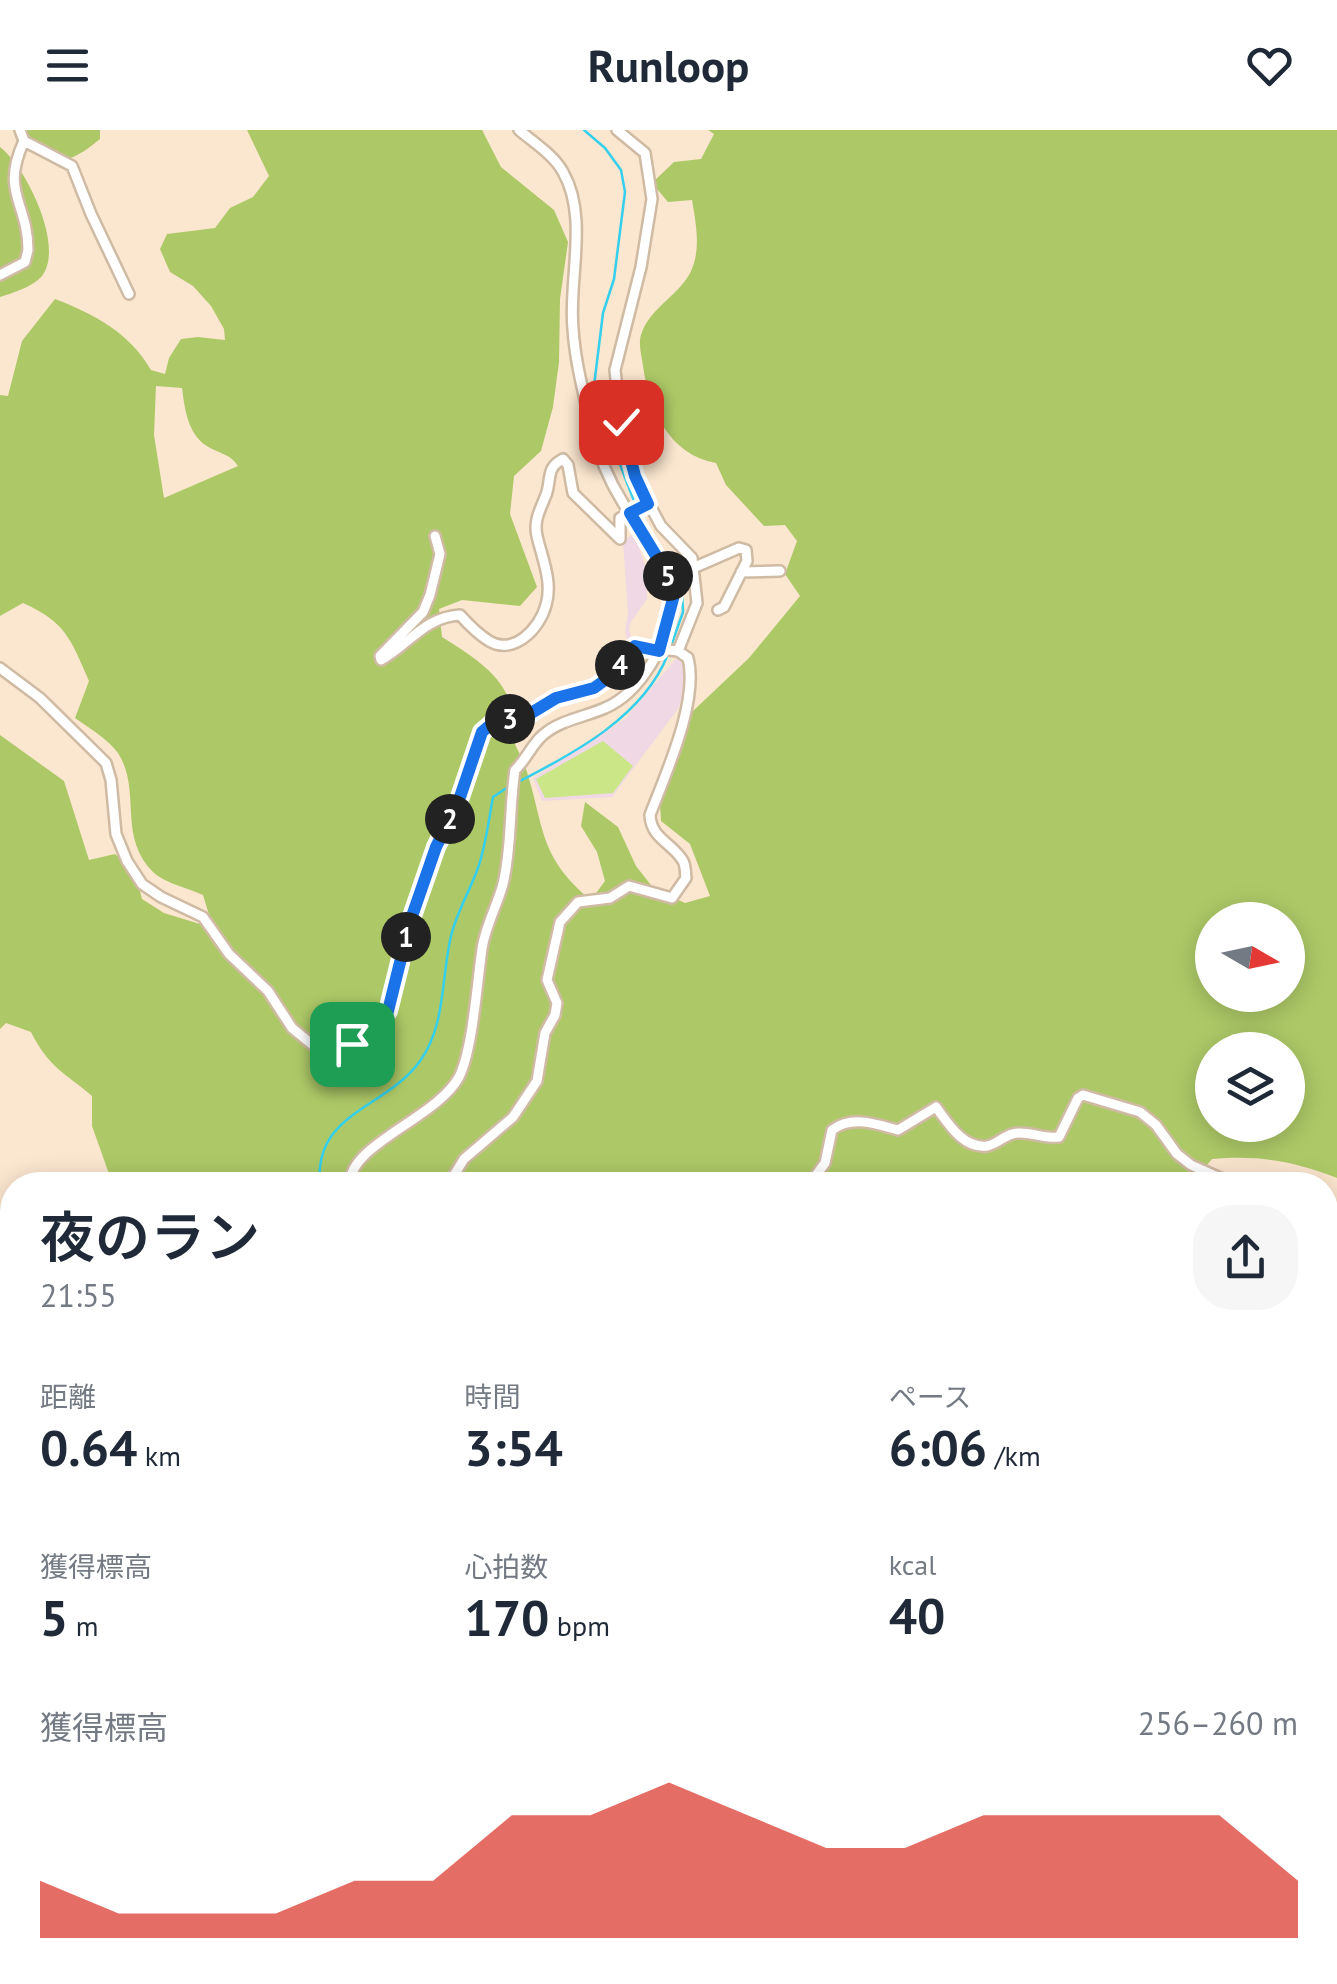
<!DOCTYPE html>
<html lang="ja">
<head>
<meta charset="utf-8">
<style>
	:root { --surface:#fff; --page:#f6f6f7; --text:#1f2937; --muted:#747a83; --accent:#d93025 }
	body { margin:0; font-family:"PT Sans","Noto Sans JP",sans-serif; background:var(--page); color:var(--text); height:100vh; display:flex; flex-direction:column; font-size:38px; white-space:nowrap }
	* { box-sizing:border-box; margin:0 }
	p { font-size:32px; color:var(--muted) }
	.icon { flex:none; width:55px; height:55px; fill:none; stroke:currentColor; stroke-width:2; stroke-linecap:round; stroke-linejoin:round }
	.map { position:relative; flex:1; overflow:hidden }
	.details { position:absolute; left:0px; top:1042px; width:1338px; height:812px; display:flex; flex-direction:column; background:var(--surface); border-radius:40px 40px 0 0; box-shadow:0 5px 25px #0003 }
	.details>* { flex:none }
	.needle { width:65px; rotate:99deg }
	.tools { position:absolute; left:1195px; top:772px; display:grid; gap:20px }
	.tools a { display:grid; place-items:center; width:110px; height:110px; border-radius:50%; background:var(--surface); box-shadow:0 5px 25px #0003; font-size:50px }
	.pin { position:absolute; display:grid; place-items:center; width:85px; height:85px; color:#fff; margin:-42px; border-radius:20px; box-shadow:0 5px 15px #0006 }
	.km { position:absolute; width:50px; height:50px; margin:-25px; border-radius:50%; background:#222; color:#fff; font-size:28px; line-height:50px; text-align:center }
	.round { display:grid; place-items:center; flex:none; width:105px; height:105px; border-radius:40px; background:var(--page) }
	.head { display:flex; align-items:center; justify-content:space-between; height:170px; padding:0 40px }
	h1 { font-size:55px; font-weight:600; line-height:75px }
	.figures { display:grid; grid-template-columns:repeat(3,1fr); gap:15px; height:170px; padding:10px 40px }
	.figures div { display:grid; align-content:center }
	.figures b { font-size:50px; font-weight:600 }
	.figures small { font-size:28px; font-weight:400 }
	.figures p { font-size:28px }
	.chart { height:280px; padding:20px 40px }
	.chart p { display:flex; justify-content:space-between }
	.chart svg { width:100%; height:180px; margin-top:10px; fill:var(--accent); opacity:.7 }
	header { display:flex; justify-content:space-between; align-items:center; height:130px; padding:0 40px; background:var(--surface); font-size:45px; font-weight:600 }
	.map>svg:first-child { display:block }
</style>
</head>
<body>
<header><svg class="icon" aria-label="menu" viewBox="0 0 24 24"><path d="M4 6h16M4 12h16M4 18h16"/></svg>Runloop<svg class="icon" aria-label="heart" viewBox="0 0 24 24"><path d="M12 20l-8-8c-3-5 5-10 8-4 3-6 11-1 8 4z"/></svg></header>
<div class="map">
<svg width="1337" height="1854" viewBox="0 0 1337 1854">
	<rect width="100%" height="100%" fill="#fbe6cf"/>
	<!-- education -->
	<path fill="#f0d9e4" d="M634,403L647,440V469L631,492L629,499L632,510L629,513L625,503L628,482L623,412Z
		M678,526L686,529L689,545L678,579L612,667L542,671L533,648L625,589Z"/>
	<!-- green -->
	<path fill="#cae687" d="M603,611L633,636L613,663L545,668L536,649Z"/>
	<!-- forest -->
	<path fill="#adc967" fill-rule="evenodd" d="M20,0H100V9C73,31 62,36 29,21Z
		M247,0H482L501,37L554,80L568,112L560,169L559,232L553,277L541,321L514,346L510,384L537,457L520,476L462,470L439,479L442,507C467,523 497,540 509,569C513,581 510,595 513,608C515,617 522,626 525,636C545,695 537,726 591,770L605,751L597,722L581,696L585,672L618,697L636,736L654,759L685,773L710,766L690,714L661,691L659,656L676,627L693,581L749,528L800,466L785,444L797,411L785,395L764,396L726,355L716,333C669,325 649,279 643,236C642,227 638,214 641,205C649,179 676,167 689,145C702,122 696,94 692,70L668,72L652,53L674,32L701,29L714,4L708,0H1337V1048C1292,1031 1259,1025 1212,1029L1190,1055H468L465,1050L437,1043L432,1055H113L92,996V966C64,942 49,938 31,902L6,893L0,899V605L64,651L89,730L115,724L135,742L142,769L164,783L213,798L203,765C188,758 164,753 153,742C117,706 142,660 118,623C108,609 89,598 75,588L89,551C71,510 66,492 23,473L0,486V265L8,266L22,211L55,169C94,184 130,203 151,240L165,244L169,228L181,209L198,207L225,210L224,199L211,176L193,156L170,142L160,119L167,104L215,98L230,78L253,67L269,46ZM156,256L182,258C185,281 188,306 210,318C222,324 231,325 238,336L164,368L154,305ZM1212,790H1288V865H1212ZM1212,920H1288V995H1212Z
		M0,17C26,37 65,116 42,146C34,156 13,163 0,167Z
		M0,1105L12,1106V1221L0,1185Z
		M1325,1257L1337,1261V1549L1325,1552Z
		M12,1289V1747L0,1735V1298Z
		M1337,1615V1744H1325V1617Z
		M12,1830V1842L409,1843L390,1854H0V1842Z
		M586,1843H909L905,1854H607Z
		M1054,1843V1842L1182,1843L1177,1848L1147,1846L1137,1854H1045Z"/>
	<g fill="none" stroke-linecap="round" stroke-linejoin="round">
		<!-- stream -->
		<path stroke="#34cfec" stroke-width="2.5" d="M584,0L605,18L621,40L625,62L614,149L603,183L593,264L636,376
			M639,383L682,461L683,482L671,516
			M518,652C575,623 644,586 668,524
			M320,1055C313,982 386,979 420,931C446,895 441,848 451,806C457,781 471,759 479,735C486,713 489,689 493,667L511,655
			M447,1854L449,1842"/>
		<!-- river -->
		<path stroke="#34cfec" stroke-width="15" d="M1325,1577L1337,1578
			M1023,1854L1031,1842"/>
		<!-- minor casing -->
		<g stroke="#cfbaa3" stroke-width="14">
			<path id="minor" d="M20,0L24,11L72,36L91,84L129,164
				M617,0L645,23L652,69L641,137L615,240L621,293L641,359L661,396L692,428L697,473L678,521
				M0,145L25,132L28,120C28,72 0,63 24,11
				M435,406L440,424L430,465L423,482L380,526L381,530C409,515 424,487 460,485C468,494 478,504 489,511C514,526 540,498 546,475C553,452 542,428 537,406C533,389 542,377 547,362C551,347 547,337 563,329L568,335L573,363L620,409V388L648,374
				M693,438L739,418L746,420L747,431L724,477L718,480
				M741,442L780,441
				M0,538L40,568L106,633L111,650L116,704L127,731L142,754L161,767L203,787L229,824L268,861L292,898L314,916L334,919L367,907L388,881L410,792L436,717L458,673L482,602L496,590L528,585L555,568L594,558L605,552L635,516L678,521L688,528C699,571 666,643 650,685C651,709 673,713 683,731C686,736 685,742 686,748L672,768L629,756L610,768L578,772L560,792L547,850L557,873L555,885L545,903L537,951L513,987L464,1029L448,1055
				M350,1055C347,1015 437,988 459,947C473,919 477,852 482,819C485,797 497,776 503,754C512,717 509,678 515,640C526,630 532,614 543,605C560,590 585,587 605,578C641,563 669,511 674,473C678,446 637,397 623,373C608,349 598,324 591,296C584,265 575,231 573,199C568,151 589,87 563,42C554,25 533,12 519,0
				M809,1055L825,1033L832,1000C852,985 876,994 898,1000L936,977C948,993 963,1019 987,1016C998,1014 1006,1003 1018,1003C1032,1002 1044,1009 1059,1007L1078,968L1083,965L1140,982L1156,995L1177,1024L1191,1035L1236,1055
				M1325,1153L1337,1156
				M1325,1209L1337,1215
				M1325,1237L1337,1238
				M1325,1260L1337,1261
				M1325,1750L1337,1752
				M411,1854L414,1842
				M507,1854L510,1842
				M828,1854L830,1842
				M1256,1854L1265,1842"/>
		</g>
		<!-- tertiary casing -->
		<g stroke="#cfbaa3" stroke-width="16">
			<path id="tertiary" d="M1325,1816L1337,1796
				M1308,1854L1313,1842"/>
		</g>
		<!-- minor -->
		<use href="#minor" stroke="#fff" stroke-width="9"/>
		<!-- tertiary -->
		<use href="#tertiary" stroke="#fff" stroke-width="11"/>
	</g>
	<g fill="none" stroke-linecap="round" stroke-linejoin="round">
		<!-- route casing -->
		<g stroke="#fff" stroke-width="20">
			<path id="route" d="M352,914L367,908L388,881L410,792L436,717L458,673L482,602L496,590L528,585L556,568L594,558L616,542L635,516L659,521L674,465L666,442L630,383L648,374L635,346L621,292"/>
		</g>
		<!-- route -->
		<use href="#route" stroke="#1a73e8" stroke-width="12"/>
	</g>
</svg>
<div class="tools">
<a><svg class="needle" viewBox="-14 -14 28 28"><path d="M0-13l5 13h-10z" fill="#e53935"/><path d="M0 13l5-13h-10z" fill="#747a83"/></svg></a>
<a><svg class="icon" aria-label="layers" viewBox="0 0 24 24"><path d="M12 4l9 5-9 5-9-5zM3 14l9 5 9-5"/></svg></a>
</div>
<div class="pin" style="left:352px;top:914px;background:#1e9e55"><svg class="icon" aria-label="arrive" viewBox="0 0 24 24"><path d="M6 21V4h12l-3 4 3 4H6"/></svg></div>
<div class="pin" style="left:621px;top:292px;background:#d93025"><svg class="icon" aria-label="check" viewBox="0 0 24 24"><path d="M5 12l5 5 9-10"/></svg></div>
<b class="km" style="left:406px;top:807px">1</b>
<b class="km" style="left:450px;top:689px">2</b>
<b class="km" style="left:510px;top:589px">3</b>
<b class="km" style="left:620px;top:535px">4</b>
<b class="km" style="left:668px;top:446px">5</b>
<section class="details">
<div class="head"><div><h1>夜のラン</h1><p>21:55</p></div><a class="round"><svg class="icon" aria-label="share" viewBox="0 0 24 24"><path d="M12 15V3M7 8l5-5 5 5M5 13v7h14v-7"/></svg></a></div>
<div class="figures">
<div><p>距離</p><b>0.64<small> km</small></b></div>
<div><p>時間</p><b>3:54</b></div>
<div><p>ペース</p><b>6:06<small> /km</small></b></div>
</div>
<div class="figures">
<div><p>獲得標高</p><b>5<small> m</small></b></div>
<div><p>心拍数</p><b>170<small> bpm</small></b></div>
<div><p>kcal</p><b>40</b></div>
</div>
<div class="chart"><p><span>獲得標高</span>256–260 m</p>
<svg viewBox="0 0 160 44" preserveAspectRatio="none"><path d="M0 44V30L10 38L20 38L30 38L40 30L50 30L60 14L70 14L80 6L90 14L100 22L110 22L120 14L130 14L140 14L150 14L160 30V44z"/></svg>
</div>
</section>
</div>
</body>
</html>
